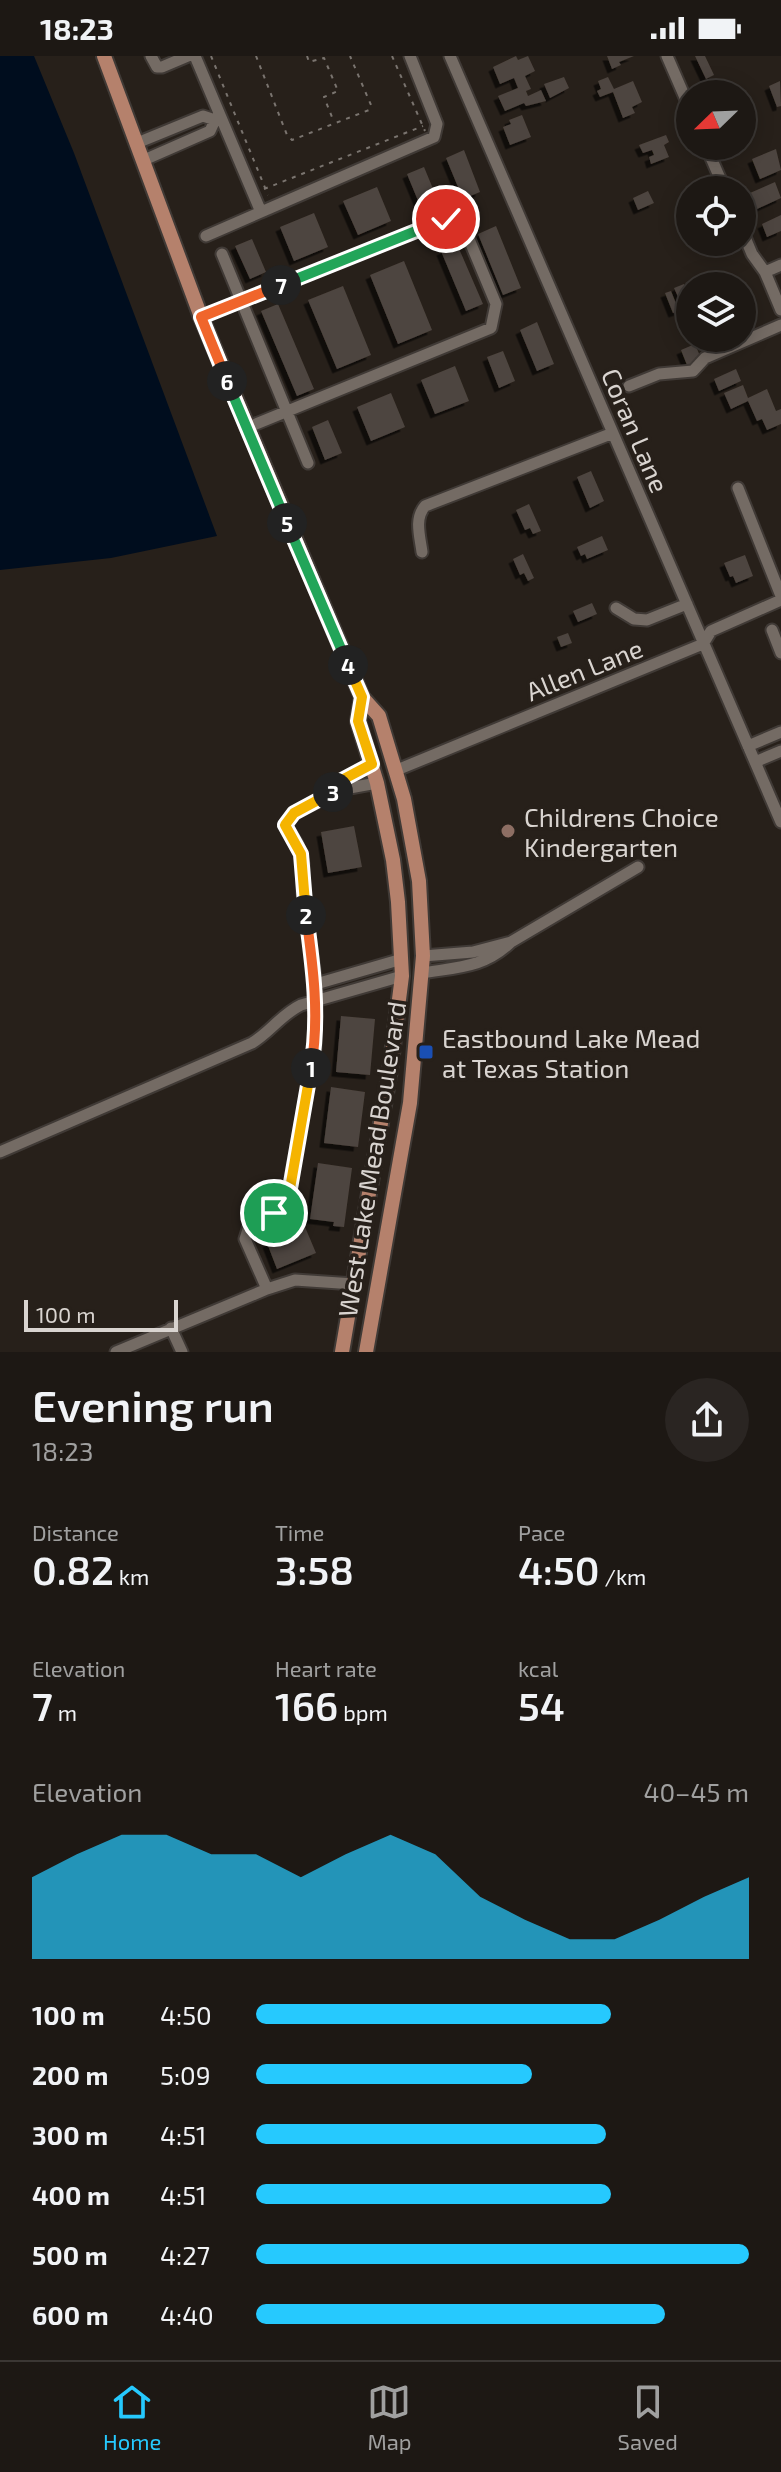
<!DOCTYPE html>
<html lang="en">
<head>
<meta charset="utf-8">
<style>
	:root { --surface:#1d1814; --page:#2a2522; --text:#f1f3f6; --muted:#a0a0a0; --line:#3b3734; --accent:#26c9fe }
	body { margin:0; font-family:"Exo 2",sans-serif; background:var(--page); color:var(--text); height:100vh; display:flex; flex-direction:column; font-size:30px; white-space:nowrap }
	* { box-sizing:border-box; margin:0 }
	p { font-size:26px; color:var(--muted) }
	.icon { flex:none; width:44px; height:44px; fill:none; stroke:currentColor; stroke-width:2; stroke-linecap:round; stroke-linejoin:round }
	.map { position:relative; height:1296px; overflow:hidden }
	.details { display:flex; flex-direction:column; background:var(--surface); flex:1 }
	.details>* { flex:none }
	.needle { width:52px; rotate:247deg }
	.controls { position:absolute; left:676px; top:24px; display:grid; gap:16px }
	.controls a { display:grid; place-items:center; width:80px; height:80px; border-radius:50%; background:var(--surface); box-shadow:0 4px 20px #0003,0 0 0 2px var(--line); font-size:40px }
	.scale { position:absolute; left:24px; bottom:20px; width:154px; box-sizing:border-box; padding-left:8px; border:4px solid #d9d4d0; border-top:0; font-size:22px; line-height:28px; white-space:nowrap; color:#d9d4d0; -webkit-text-stroke:6px #27201a; paint-order:stroke }
	.pin { position:absolute; display:grid; place-items:center; width:68px; height:68px; color:#fff; margin:-34px; border:4px solid #fff; border-radius:50%; box-shadow:0 2px 8px #0007 }
	.km { position:absolute; width:40px; height:40px; margin:-20px; border-radius:50%; background:#222; color:#fff; font-size:22px; line-height:40px; text-align:center }
	.round { display:grid; place-items:center; flex:none; width:84px; height:84px; border-radius:42px; background:var(--page) }
	.overview { display:flex; align-items:center; justify-content:space-between; height:136px; padding:0 32px }
	h1 { font-size:44px; font-weight:600; line-height:60px }
	.stats { display:grid; grid-template-columns:repeat(3,1fr); gap:12px; height:136px; padding:8px 32px }
	.stats div { display:grid; align-content:center }
	.stats b { font-size:40px; font-weight:600 }
	.stats small { font-size:22px; font-weight:400 }
	.stats p { font-size:22px }
	.chart { height:224px; padding:16px 32px }
	.chart p { display:flex; justify-content:space-between }
	.chart svg { width:100%; height:144px; margin-top:8px; fill:var(--accent); opacity:.7 }
	ul { padding:0 32px; list-style:none; font-size:26px }
	li { display:grid; grid-template-columns:128px 96px 1fr; align-items:center; height:60px }
	li i { height:20px; border-radius:10px; background:var(--accent) }
	.status { display:flex; justify-content:space-between; align-items:center; height:56px; padding:0 40px; background:var(--surface); direction:ltr }
	.status svg { height:22px; fill:currentColor }
	.tabs { display:flex; justify-content:space-around; align-items:center; height:112px; border-top:2px solid var(--line); background:var(--surface); font-size:22px; color:var(--muted) }
	.tabs a { display:grid; justify-items:center; gap:4px }
	.tabs .on { color:var(--accent) }
	.map>svg:first-child { display:block }
</style>
</head>
<body>
<div class="status"><b>18:23</b><svg viewBox="0 0 49 12"><path d="M0 12V9h3v3zM5 12V6h3v6zM10 12V3h3v9zM15 12V0h3v12zM26 1h20v11H26zM47 4h2v5h-2z"/></svg></div>
<div class="map">
<svg width="781" height="1296" viewBox="0 0 781 1296">
	<defs>
		<filter id="shadow"><feDropShadow dx="-4.5" dy="4.5" stdDeviation="0" flood-color="#0009"/></filter>
	</defs>
	<rect width="100%" height="100%" fill="#27201a"/>
	<!-- water -->
	<path fill="#000d1e" d="M0,0H34L74,97L217,480L111,502L0,514Z"/>
	<!-- building -->
	<path fill="#4e453f" filter="url(#shadow)" d="M516,0L518,4L528,0L535,15L525,20L531,33L526,35L528,40L541,34L546,45L526,50L524,47L505,55L498,40L518,32L514,22L500,28L493,11Z
		M607,0H634L619,6L621,9L612,13Z
		M695,0H705L714,19L706,23Z
		M564,21L569,32L550,42L544,28Z
		M608,21L614,33L633,25L642,46L632,51L635,57L623,62L613,36L600,41L597,35L601,33L598,25Z
		M780,25L781,50L777,51L769,30Z
		M522,59L531,81L510,89L503,71L511,68L509,64Z
		M666,79L669,86L664,89L669,101L651,108L649,101L654,99L652,94L643,97L639,89Z
		M776,93L781,114L760,123L752,103Z
		M464,94L480,136L463,143L446,102Z
		M424,111L436,140L419,147L407,118Z
		M775,126L781,142L757,153L750,137Z
		M377,131L391,165L358,179L343,145Z
		M648,135L654,147L638,154L633,142Z
		M314,157L328,191L294,205L280,171Z
		M781,159V175L767,181L762,168Z
		M496,170L521,232L503,239L478,178Z
		M252,183L266,216L250,223L235,190Z
		M457,188L483,248L466,255L441,195Z
		M404,205L432,274L398,288L370,219Z
		M684,228L689,239L679,243L674,232Z
		M343,230L371,299L337,313L308,244Z
		M671,235L679,255L673,257L665,237Z
		M278,248L314,333L297,340L261,255Z
		M537,266L554,308L537,315L520,274Z
		M695,288L700,300L695,302L696,306L687,309L681,294Z
		M503,295L515,325L499,332L487,301Z
		M455,310L469,345L435,358L421,324Z
		M736,313L741,325L719,335L714,323Z
		M743,329L748,342L767,333L776,355L781,353V368L767,374L762,363L757,365L748,345L731,353L724,337Z
		M391,337L405,371L371,385L357,351Z
		M328,364L342,397L325,404L312,371Z
		M591,415L604,445L590,452L577,421Z
		M529,448L541,475L533,478L530,472L525,474L516,454Z
		M602,480L608,494L587,503L585,498L581,500L577,491Z
		M523,498L534,522L528,525L524,517L520,519L513,503Z
		M745,499L753,520L736,527L733,520L730,521L724,507Z
		M592,547L597,558L578,566L573,555Z
		M568,577L572,587L561,591L557,581Z
		M354,770L362,811L328,817L321,776Z
		M341,960L375,963L370,1019L336,1016Z
		M331,1031L365,1036L358,1091L324,1087Z
		M318,1107L352,1112L344,1171L333,1170L334,1166L310,1163Z
		M305,1171L316,1197L277,1213L267,1187Z"/>
	<g fill="none" stroke-linecap="round" stroke-linejoin="round">
		<!-- minor casing -->
		<g stroke="#403a36" stroke-width="15">
			<path id="minor" d="M151,0L157,11H162L188,0
				M195,0L261,156L434,81L437,68L410,0
				M450,0L781,766
				M667,0L690,53
				M137,87L203,60L215,64L210,75L144,104
				M706,90L725,134
				M742,174L752,198L765,216L781,254
				M206,180L261,156
				M222,198L308,407
				M765,216L781,209
				M201,261L446,163L466,176L496,248L491,272L246,372
				M629,330L659,318L693,315L705,302L781,269
				M738,432L781,540
				M422,496C420,480 414,463 425,450L613,377
				M616,552L634,563L647,564L687,548
				M772,574L781,597
				M748,690L781,676
				M755,706L781,695
				M397,714L703,588L711,575L781,544
				M333,735L377,727
				M423,900L473,896L511,886
				M422,917C458,911 484,912 511,886L638,811
				M316,928L402,903
				M0,1096L252,987C270,976 282,958 301,949L402,920
				M354,1228L295,1224L267,1233L245,1183L249,1170L286,1149L315,992L316,928L303,837V808L297,788L285,769L294,757L329,740L340,725L372,708
				M171,1272L182,1296
				M116,1296L267,1233"/>
		</g>
		<!-- major casing -->
		<g stroke="#403a36" stroke-width="18">
			<path id="major" d="M104,0L201,261L362,641L379,660L404,743L419,825L423,900L410,1047L366,1296
				M342,1296L390,1014L402,920L398,846L393,804L377,727L358,665L362,641"/>
		</g>
		<!-- path -->
		<path stroke="#7a746f" stroke-width="2" stroke-dasharray="4 6" stroke-linecap="butt" d="M211,0L268,139
			M256,0L287,79L292,84L369,54L371,49L350,0
			M307,0L309,6L324,2L338,35L324,41L334,66
			M392,0L425,75
			M264,133L423,70"/>
		<!-- minor -->
		<use href="#minor" stroke="#746b64" stroke-width="11"/>
		<!-- major -->
		<use href="#major" stroke="#b5816c" stroke-width="14"/>
	</g>
	<g fill="none" stroke-linecap="round" stroke-linejoin="round">
		<!-- split-1 casing -->
		<g stroke="#fff" stroke-width="16">
			<path id="split-1" d="M274,1157L282,1153L288,1144L311,1012"/>
		</g>
		<!-- split-2 casing -->
		<g stroke="#fff" stroke-width="16">
			<path id="split-2" d="M306,859C313,910 320,961 311,1012"/>
		</g>
		<!-- split-3 casing -->
		<g stroke="#fff" stroke-width="16">
			<path id="split-3" d="M306,859L301,798L285,769L294,757L333,736"/>
		</g>
		<!-- split-4 casing -->
		<g stroke="#fff" stroke-width="16">
			<path id="split-4" d="M333,736L340,725L372,708L358,665L362,641L348,609"/>
		</g>
		<!-- split-5 casing -->
		<g stroke="#fff" stroke-width="16">
			<path id="split-5" d="M287,467L348,609"/>
		</g>
		<!-- split-6 casing -->
		<g stroke="#fff" stroke-width="16">
			<path id="split-6" d="M227,325L287,467"/>
		</g>
		<!-- split-7 casing -->
		<g stroke="#fff" stroke-width="16">
			<path id="split-7" d="M227,325L201,261L281,229"/>
		</g>
		<!-- split-8 casing -->
		<g stroke="#fff" stroke-width="16">
			<path id="split-8" d="M281,229L446,163"/>
		</g>
		<!-- split-1 -->
		<use href="#split-1" stroke="#f5b400" stroke-width="10"/>
		<!-- split-2 -->
		<use href="#split-2" stroke="#f0652b" stroke-width="10"/>
		<!-- split-3 -->
		<use href="#split-3" stroke="#f5b400" stroke-width="10"/>
		<!-- split-4 -->
		<use href="#split-4" stroke="#f5b400" stroke-width="10"/>
		<!-- split-5 -->
		<use href="#split-5" stroke="#22a559" stroke-width="10"/>
		<!-- split-6 -->
		<use href="#split-6" stroke="#22a559" stroke-width="10"/>
		<!-- split-7 -->
		<use href="#split-7" stroke="#f0652b" stroke-width="10"/>
		<!-- split-8 -->
		<use href="#split-8" stroke="#22a559" stroke-width="10"/>
	</g>
	<!-- markers -->
	<circle fill="#8d6e63" stroke="#27201a" stroke-width="3" cx="508" cy="775" r="8"/>
	<rect fill="#1a4fb4" stroke="#27201a" stroke-width="3" x="418" y="988" width="16" height="16" rx="4"/>
	<g text-anchor="middle" dominant-baseline="central" stroke-width="7" stroke-linejoin="round" paint-order="stroke">
		<!-- street labels -->
		<g font-size="26" fill="#d9d4d0" stroke="#27201a">
			<text transform="translate(636 374) rotate(67)">Coran Lane</text>
			<text transform="translate(584 613) rotate(-22)">Allen Lane</text>
			<text transform="translate(371 1103) rotate(-81)">West Lake Mead Boulevard</text>
		</g>
		<!-- poi labels -->
		<g font-size="26" fill="#d9d4d0" stroke="#27201a" text-anchor="start">
			<text x="524" y="760">Childrens Choice<tspan x="524" dy="30">Kindergarten</tspan></text>
			<text x="442" y="981">Eastbound Lake Mead<tspan x="442" dy="30">at Texas Station</tspan></text>
		</g>
	</g>
</svg>
<div class="controls">
<a><svg class="needle" viewBox="-14 -14 28 28"><path d="M0-13l5 13h-10z" fill="#e53935"/><path d="M0 13l5-13h-10z" fill="#a0a0a0"/></svg></a>
<a><svg class="icon" aria-label="locate" viewBox="0 0 24 24"><circle cx="12" cy="12" r="6"/><path d="M12 2v4M12 18v4M2 12h4M18 12h4"/></svg></a>
<a><svg class="icon" aria-label="layers" viewBox="0 0 24 24"><path d="M12 4l9 5-9 5-9-5zM3 14l9 5 9-5"/></svg></a>
</div>
<div class="scale">100 m</div>
<div class="pin" style="left:274px;top:1157px;background:#1e9e55"><svg class="icon" aria-label="arrive" viewBox="0 0 24 24"><path d="M6 21V4h12l-3 4 3 4H6"/></svg></div>
<div class="pin" style="left:446px;top:163px;background:#d93025"><svg class="icon" aria-label="check" viewBox="0 0 24 24"><path d="M5 12l5 5 9-10"/></svg></div>
<b class="km" style="left:311px;top:1012px">1</b>
<b class="km" style="left:306px;top:859px">2</b>
<b class="km" style="left:333px;top:736px">3</b>
<b class="km" style="left:348px;top:609px">4</b>
<b class="km" style="left:287px;top:467px">5</b>
<b class="km" style="left:227px;top:325px">6</b>
<b class="km" style="left:281px;top:229px">7</b>
</div>
<section class="details">
<div class="overview"><div><h1>Evening run</h1><p>18:23</p></div><a class="round"><svg class="icon" aria-label="share" viewBox="0 0 24 24"><path d="M12 15V3M7 8l5-5 5 5M5 13v7h14v-7"/></svg></a></div>
<div class="stats">
<div><p>Distance</p><b>0.82<small> km</small></b></div>
<div><p>Time</p><b>3:58</b></div>
<div><p>Pace</p><b>4:50<small> /km</small></b></div>
</div>
<div class="stats">
<div><p>Elevation</p><b>7<small> m</small></b></div>
<div><p>Heart rate</p><b>166<small> bpm</small></b></div>
<div><p>kcal</p><b>54</b></div>
</div>
<div class="chart"><p><span>Elevation</span>40–45 m</p>
<svg viewBox="0 0 160 44" preserveAspectRatio="none"><path d="M0 44V19L10 12L20 6L30 6L40 12L50 12L60 19L70 12L80 6L90 12L100 25L110 32L120 38L130 38L140 32L150 25L160 19V44z"/></svg>
</div>
<ul>
<li><b>100 m</b>4:50<i style="width:72%"></i></li>
<li><b>200 m</b>5:09<i style="width:56%"></i></li>
<li><b>300 m</b>4:51<i style="width:71%"></i></li>
<li><b>400 m</b>4:51<i style="width:72%"></i></li>
<li><b>500 m</b>4:27<i style="width:100%"></i></li>
<li><b>600 m</b>4:40<i style="width:83%"></i></li>
</ul>
</section>
<nav class="tabs">
<a class="on"><svg class="icon" aria-label="home" viewBox="0 0 24 24"><path d="M3 11l9-7 9 7M6 9v11h12V9"/></svg>Home</a>
<a><svg class="icon" aria-label="map" viewBox="0 0 24 24"><path d="M3 6l6-2 6 2 6-2v14l-6 2-6-2-6 2zM9 4v14M15 6v14"/></svg>Map</a>
<a><svg class="icon" aria-label="saved" viewBox="0 0 24 24"><path d="M7 4h10v16l-5-4-5 4z"/></svg>Saved</a>
</nav>
</body>
</html>
